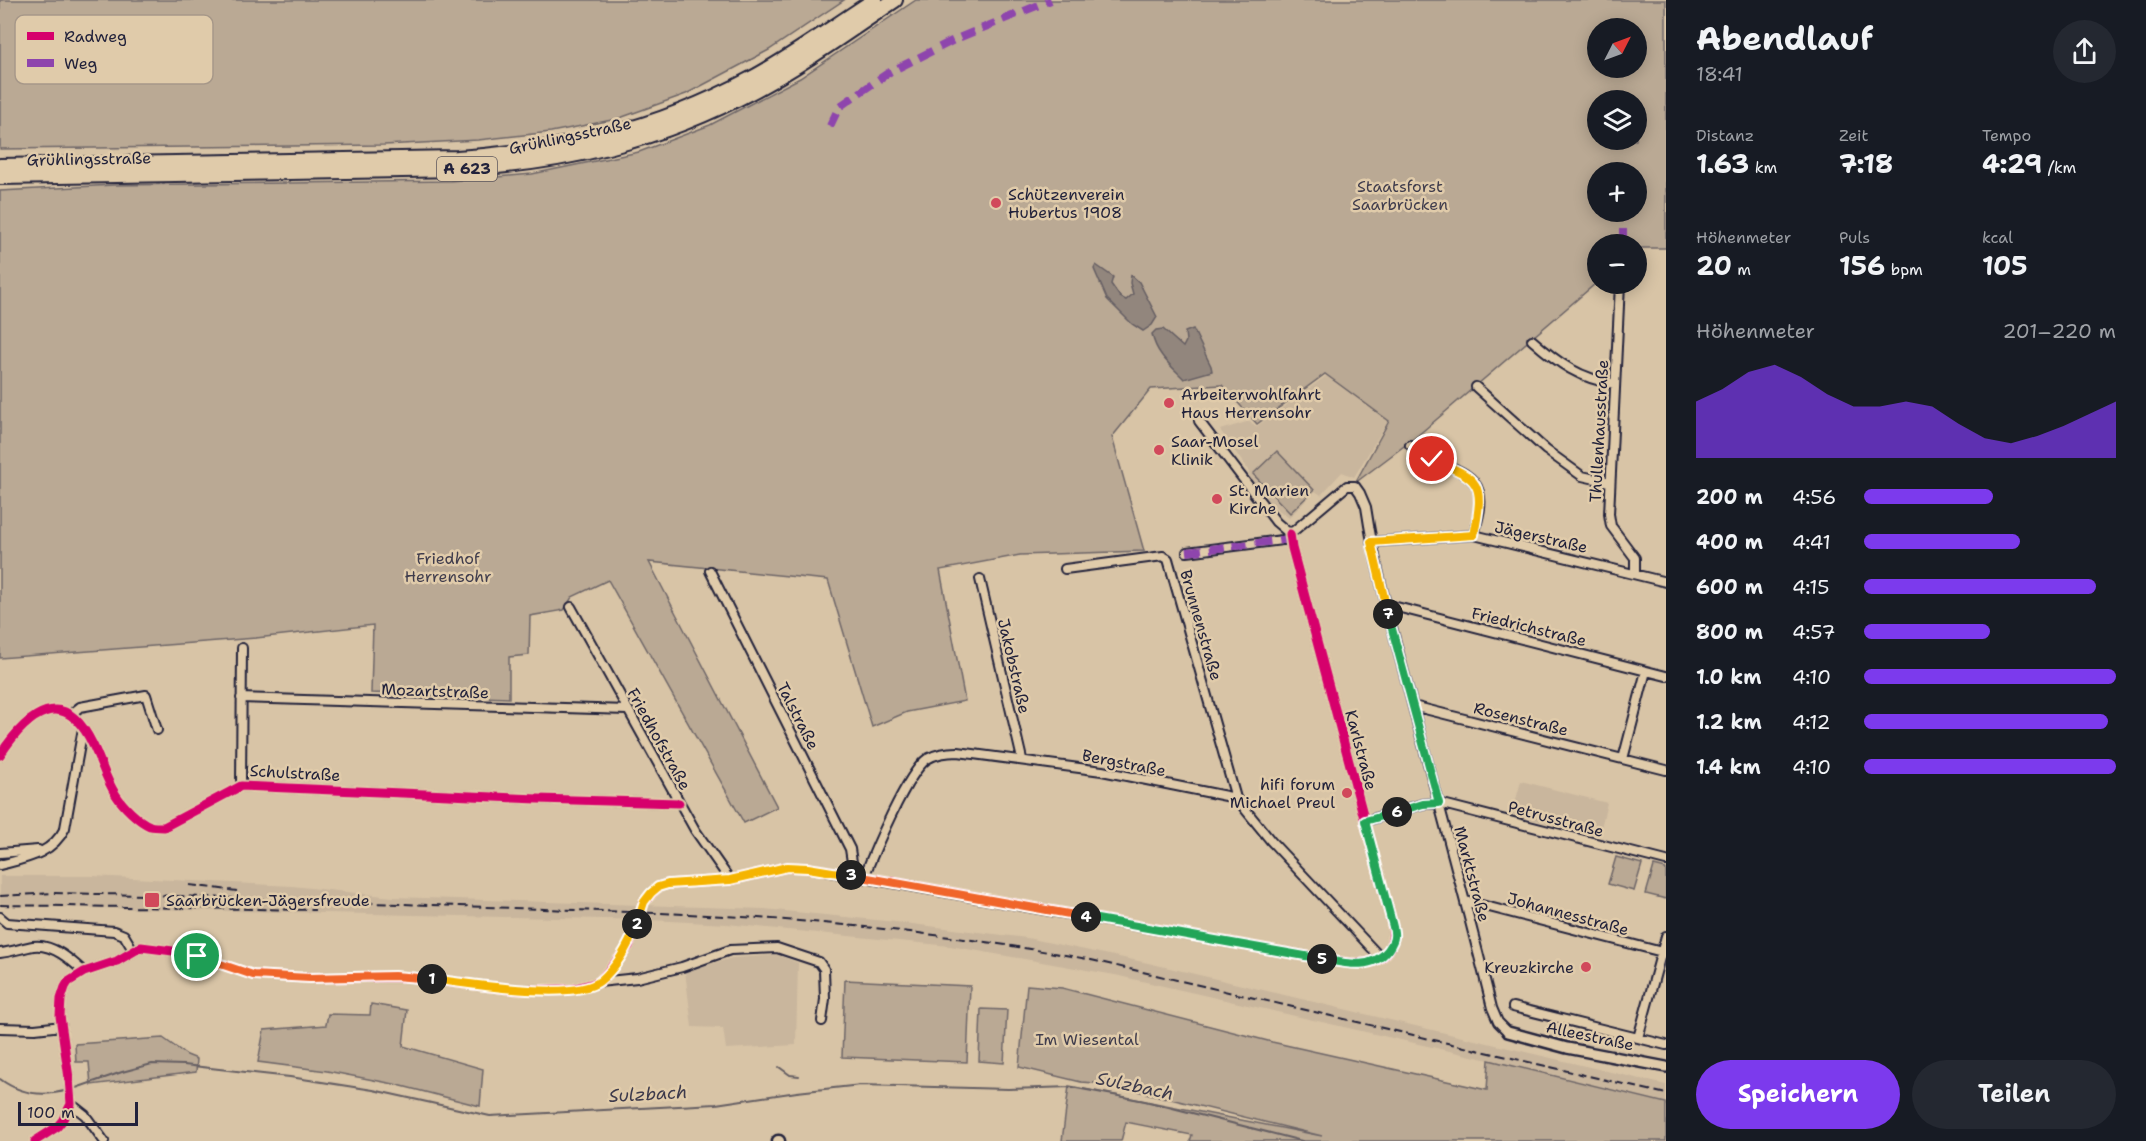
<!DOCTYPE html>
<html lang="de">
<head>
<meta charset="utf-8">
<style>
	:root { --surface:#171b24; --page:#242831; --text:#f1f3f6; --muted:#9ea1a6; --accent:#7c3aed }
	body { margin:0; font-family:"Shantell Sans",sans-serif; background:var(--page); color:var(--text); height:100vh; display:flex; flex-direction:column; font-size:22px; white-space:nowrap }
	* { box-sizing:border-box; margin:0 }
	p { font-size:20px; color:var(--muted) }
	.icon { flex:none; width:33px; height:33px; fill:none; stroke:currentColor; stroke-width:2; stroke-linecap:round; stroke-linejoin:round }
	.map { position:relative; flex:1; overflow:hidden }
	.drawer { display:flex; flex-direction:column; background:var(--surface); width:480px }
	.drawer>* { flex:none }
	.needle { width:39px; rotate:48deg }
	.fabs { position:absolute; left:1587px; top:18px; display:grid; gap:12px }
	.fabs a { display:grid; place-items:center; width:60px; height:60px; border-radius:50%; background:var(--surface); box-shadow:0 3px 15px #0003; font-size:30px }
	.scale { position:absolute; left:18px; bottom:15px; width:120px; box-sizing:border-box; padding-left:6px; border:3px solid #22223b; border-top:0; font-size:16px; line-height:21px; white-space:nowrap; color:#22223b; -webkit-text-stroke:4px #e0cbaa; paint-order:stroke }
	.pin { position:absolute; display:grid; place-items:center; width:51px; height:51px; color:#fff; margin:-26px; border:3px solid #fff; border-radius:50%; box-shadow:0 2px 6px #0007 }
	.km { position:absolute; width:30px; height:30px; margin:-15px; border-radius:50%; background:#222; color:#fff; font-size:16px; line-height:30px; text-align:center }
	.round { display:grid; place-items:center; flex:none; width:63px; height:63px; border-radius:32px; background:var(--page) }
	.head { display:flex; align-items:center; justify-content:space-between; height:102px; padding:0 30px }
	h1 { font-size:33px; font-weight:700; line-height:45px }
	.stats { display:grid; grid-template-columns:repeat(3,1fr); gap:9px; height:102px; padding:6px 30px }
	.stats div { display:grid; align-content:center }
	.stats b { font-size:26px; font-weight:700 }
	.stats small { font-size:16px; font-weight:400 }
	.stats p { font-size:16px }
	.chart { height:168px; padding:12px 30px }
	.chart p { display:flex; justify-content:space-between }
	.chart svg { width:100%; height:108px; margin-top:6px; fill:var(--accent); opacity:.7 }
	.action { display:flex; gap:12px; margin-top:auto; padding:12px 30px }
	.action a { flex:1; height:69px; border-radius:36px; background:var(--accent); color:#fff; font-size:24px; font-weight:700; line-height:69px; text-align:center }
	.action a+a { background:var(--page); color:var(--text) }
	ul { padding:0 30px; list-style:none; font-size:20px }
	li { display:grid; grid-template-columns:96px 72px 1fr; align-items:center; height:45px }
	li i { height:15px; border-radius:8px; background:var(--accent) }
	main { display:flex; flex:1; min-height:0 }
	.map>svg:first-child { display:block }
</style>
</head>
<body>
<main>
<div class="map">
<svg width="1666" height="1141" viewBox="0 0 1666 1141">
	<rect width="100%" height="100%" fill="#d8c4a6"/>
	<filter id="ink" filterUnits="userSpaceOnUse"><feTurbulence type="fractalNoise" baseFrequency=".0167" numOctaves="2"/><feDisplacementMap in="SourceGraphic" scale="12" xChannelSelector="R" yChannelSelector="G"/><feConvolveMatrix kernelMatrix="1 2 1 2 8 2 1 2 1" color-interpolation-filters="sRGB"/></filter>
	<g filter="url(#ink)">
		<!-- built -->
		<path fill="#c9b69d" d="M1326,376L1388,421L1354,477L1342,472L1321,495L1315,491L1289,518L1262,497L1252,484L1248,470L1220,430L1250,421L1256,427Z
			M1521,781L1607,803L1599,836L1512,814Z
			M0,876H92L292,886L393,897L764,909L896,922L1027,938L1148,963L1666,1085V1103L1489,1060L1115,975L950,946L727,924L650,920L0,906Z
			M778,955L798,963L796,1045L726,1049L723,1028L692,1027L685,971L732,958Z"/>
		<!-- green -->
		<path fill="#baa994" stroke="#6e6668" stroke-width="1.5" fill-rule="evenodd" d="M0,0H844L769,50L686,94L617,119L551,132L478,140L384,145L0,149Z
			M916,0H1666V248H1637L1636,244H1598L1597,281L1595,284L1416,437L1355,483L1389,421L1325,374L1257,424L1222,385L1151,389L1112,437L1144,551L1020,555L940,570L965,701L907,712L872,727L828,580L649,562L777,807L744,823L608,580L572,597L564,610L530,616L529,655L509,657V698L371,693L373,625L256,638L0,658V191L114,185L450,181L532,174L639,152L710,125L800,78ZM1598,28H1636V68H1598ZM1598,100H1636V140H1598ZM1598,172H1636V212H1598Z
			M1277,451L1314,490L1290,513L1253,474Z
			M1616,857L1642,864L1634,891L1608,884Z
			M1654,866L1666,869V899L1646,894Z
			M845,980L970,986L967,1062L842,1057Z
			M1027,985L1062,988L1272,1042L1487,1090L1489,1060L1666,1103V1141H1190L1192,1135L1126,1122L1121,1141H1062L1069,1086L1322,1136L1109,1084L1081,1082L1019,1067Z
			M371,1004L407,1010L403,1046L483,1069L480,1106L394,1084L327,1071L258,1062L264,1030L326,1025L328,1014L370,1015Z
			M981,1009L1007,1010L1004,1063L979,1061Z
			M163,1038L187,1055L197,1059L196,1072L91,1085L89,1062H76L75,1044Z"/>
		<!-- water -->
		<path fill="#92867d" stroke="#655e63" stroke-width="1.5" d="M1096,265L1113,277L1111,284L1120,297L1126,300L1133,294L1130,283L1131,275L1139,282L1157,317L1152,325L1143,331L1132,324L1107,299L1094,269Z
			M1163,329L1183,347L1186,341L1185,332L1193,329L1211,366L1212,371L1184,379C1170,365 1156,354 1152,334L1156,330Z"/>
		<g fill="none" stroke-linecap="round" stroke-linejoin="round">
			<!-- stream -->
			<path stroke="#655e63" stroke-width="2" d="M779,1067L790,1075L799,1076
				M0,1079C20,1094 44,1097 68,1090
				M73,1089L122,1072L152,1064L184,1065L290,1077L373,1090L490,1116L716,1104L797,1092L861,1085L1008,1089L1071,1087L1145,1101L1302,1141"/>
			<!-- minor casing -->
			<g stroke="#22223b" stroke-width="12">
				<path id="minor" d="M1620,284L1609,514L1611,526L1635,558V573
					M1532,340C1558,363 1580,379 1615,384
					M1476,387L1546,450L1582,476L1609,482
					M1199,421L1276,522L1290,534
					M1410,445C1418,450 1426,456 1434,460C1450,467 1474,473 1479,492C1483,506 1477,521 1474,535
					M1290,534L1347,486H1355L1360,493L1366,507C1376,574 1395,638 1412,703C1439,805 1467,906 1492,1008L1498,1022L1508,1032
					M1371,542L1474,535L1666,582
					M1187,552L1290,539
					M1065,569L1163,556L1168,559L1236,798
					M710,571L850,849L854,875
					M980,579L1022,759
					M1385,604L1666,676
					M571,607L695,830L730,880
					M241,698L627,710
					M1413,706L1666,770
					M70,715L80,707L146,695L157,730
					M0,755C28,713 64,684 93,745C101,761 106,780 116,795C123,806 138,821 150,826C154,827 159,827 164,827L241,786L538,799L679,803
					M1623,759L1646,671
					M241,786L242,648
					M1365,821L1423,804L1439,803L1666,861
					M0,853L38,850
					M0,865C27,858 52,854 65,828L83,728
					M864,877C874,852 907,773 927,759C937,753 947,752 958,752L1102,771L1236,798L1271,841L1381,958
					M1466,901L1666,953
					M644,902L658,887L668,884L730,880L787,867L808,868L1334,961C1365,966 1398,966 1392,923L1292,548L1290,534
					M0,917L7,923L114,931L124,935L133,950
					M0,953C11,952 22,948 33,946C52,943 71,960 84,972
					M599,982L637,978L682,967L730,950L777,948L819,962L824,969L825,999L822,1021
					M1513,1007L1666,1045
					M0,1028L35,1029L62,1026
					M1638,1038L1666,936
					M71,1104L85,1115L104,1141
					M35,1141L57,1127L62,1121L71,1104L69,1078L60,1016L61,999L65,987L68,982L84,972L117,961L141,947L189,953L253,975L310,978L409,977L518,990L572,989L599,982L629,946L636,925"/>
			</g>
			<!-- tertiary casing -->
			<g stroke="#22223b" stroke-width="14">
				<path id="tertiary" d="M1508,1032L1567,1048L1666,1067"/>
			</g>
			<!-- secondary casing -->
			<g stroke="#22223b" stroke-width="15">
				<path id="secondary" d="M778,1141H779"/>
			</g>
			<!-- motorway casing -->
			<g stroke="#22223b" stroke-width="18">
				<path id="motorway" d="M0,166L457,158C565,151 656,130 751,79C794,56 834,26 875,0
					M0,177L459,169C567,163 661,140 756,89C805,63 850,30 895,0"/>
			</g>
			<!-- minor -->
			<use href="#minor" stroke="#e0cbaa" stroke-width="8"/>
			<!-- tertiary -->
			<use href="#tertiary" stroke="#e0cbaa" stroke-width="9"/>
			<!-- secondary -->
			<use href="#secondary" stroke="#e0cbaa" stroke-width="10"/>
			<!-- motorway -->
			<use href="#motorway" stroke="#e0cbaa" stroke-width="14"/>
			<!-- rail -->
			<path stroke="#22223b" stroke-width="2" stroke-dasharray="9 4.5" stroke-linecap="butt" d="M189,885L237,891
				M0,896L54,893L146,895L686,914C821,920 954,934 1087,959L1666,1094
				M0,905L315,910"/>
			<!-- minor-bridge casing -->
			<g stroke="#22223b" stroke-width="12" stroke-linecap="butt">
				<path id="minor-bridge" d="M636,925L644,902"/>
			</g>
			<!-- minor-bridge -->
			<use href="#minor-bridge" stroke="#e0cbaa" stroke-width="8"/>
			<!-- quiet -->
			<path stroke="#8e44ad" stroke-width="8" stroke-dasharray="15 8" stroke-linecap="butt" d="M830,126L839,107L888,73L956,39L1051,0
				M1623,244V212
				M1187,552L1290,539"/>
			<!-- cycleway casing -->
			<g stroke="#e0cbaa" stroke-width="13">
				<path id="cycleway" d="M0,755C28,713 64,684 93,745C101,761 106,780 116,795C123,806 138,821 150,826C154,827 159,827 164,827L241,786L538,799L679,803
					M35,1141L57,1127L62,1121L71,1104L69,1078L60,1016L61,999L65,987L68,982L84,972L117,961L141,947L189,953L253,975L310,978L409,977L518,990L572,989L599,982L629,946L644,902L658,887L668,884L730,880L787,867L808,868L854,875L1334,961C1365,966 1398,966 1392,923L1292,548L1290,534"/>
			</g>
			<!-- cycleway -->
			<use href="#cycleway" stroke="#d6006c" stroke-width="9"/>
		</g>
	</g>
	<g fill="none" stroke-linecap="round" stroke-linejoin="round" filter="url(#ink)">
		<!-- split-1 casing -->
		<g stroke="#fff" stroke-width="12">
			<path id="split-1" d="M197,956L253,975L310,978L394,976L432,979"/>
		</g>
		<!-- split-2 casing -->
		<g stroke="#fff" stroke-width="12">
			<path id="split-2" d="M432,979C466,983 575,1002 600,981C618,966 629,945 637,924"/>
		</g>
		<!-- split-3 casing -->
		<g stroke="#fff" stroke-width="12">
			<path id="split-3" d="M637,924L644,902L651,893L658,887L668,884L730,880L787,867L808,868L851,875"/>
		</g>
		<!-- split-4 casing -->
		<g stroke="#fff" stroke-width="12">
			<path id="split-4" d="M851,875L1086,917"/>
		</g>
		<!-- split-5 casing -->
		<g stroke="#fff" stroke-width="12">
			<path id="split-5" d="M1086,917L1322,959"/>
		</g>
		<!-- split-6 casing -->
		<g stroke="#fff" stroke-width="12">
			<path id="split-6" d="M1322,959C1344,963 1372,971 1388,950C1390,947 1394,941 1394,937C1395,933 1393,927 1392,923L1365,821L1397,812"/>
		</g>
		<!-- split-7 casing -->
		<g stroke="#fff" stroke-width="12">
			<path id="split-7" d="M1388,614L1439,803L1423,804L1397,812"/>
		</g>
		<!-- split-8 casing -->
		<g stroke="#fff" stroke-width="12">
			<path id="split-8" d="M1388,614L1371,542L1474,535C1485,481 1480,480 1432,459"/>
		</g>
		<!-- split-1 -->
		<use href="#split-1" stroke="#f0652b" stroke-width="8"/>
		<!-- split-2 -->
		<use href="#split-2" stroke="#f5b400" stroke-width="8"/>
		<!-- split-3 -->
		<use href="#split-3" stroke="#f5b400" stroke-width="8"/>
		<!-- split-4 -->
		<use href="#split-4" stroke="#f0652b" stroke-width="8"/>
		<!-- split-5 -->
		<use href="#split-5" stroke="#22a559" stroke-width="8"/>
		<!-- split-6 -->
		<use href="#split-6" stroke="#22a559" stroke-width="8"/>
		<!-- split-7 -->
		<use href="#split-7" stroke="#22a559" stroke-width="8"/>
		<!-- split-8 -->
		<use href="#split-8" stroke="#f5b400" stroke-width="8"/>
	</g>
	<!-- markers -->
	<g fill="#d1495b" stroke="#e0cbaa" stroke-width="2">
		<circle cx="996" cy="203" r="6"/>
		<circle cx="1169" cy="403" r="6"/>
		<circle cx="1159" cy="450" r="6"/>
		<circle cx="1217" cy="499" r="6"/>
		<circle cx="1347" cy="793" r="6"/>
		<rect x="144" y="892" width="16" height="16" rx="3"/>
		<circle cx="1586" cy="967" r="6"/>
	</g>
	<g text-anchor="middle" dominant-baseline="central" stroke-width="5" stroke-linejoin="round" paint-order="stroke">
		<!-- shield labels -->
		<rect fill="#e0cbaa" stroke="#5b555c" stroke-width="1.5" x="437" y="157" width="60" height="24" rx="4.5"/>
		<g font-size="15" font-weight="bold" fill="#22223b">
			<text x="467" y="169">A 623</text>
		</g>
		<!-- street labels -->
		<g font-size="16" fill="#22223b" stroke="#e0cbaa">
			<text transform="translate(570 136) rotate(-12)">Grühlingsstraße</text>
			<text transform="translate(89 159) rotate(-1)">Grühlingsstraße</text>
			<text transform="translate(1599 431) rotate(-87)">Thullenhausstraße</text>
			<text transform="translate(1541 537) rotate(13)">Jägerstraße</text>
			<text transform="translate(1201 625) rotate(74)">Brunnenstraße</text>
			<text transform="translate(1529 627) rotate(14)">Friedrichstraße</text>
			<text transform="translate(1014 666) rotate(77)">Jakobstraße</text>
			<text transform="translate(435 691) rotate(2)">Mozartstraße</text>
			<text transform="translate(798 716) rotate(63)">Talstraße</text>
			<text transform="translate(1521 719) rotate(14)">Rosenstraße</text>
			<text transform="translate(659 739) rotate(61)">Friedhofstraße</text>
			<text transform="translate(1361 750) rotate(75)">Karlstraße</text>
			<text transform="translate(1124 763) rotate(11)">Bergstraße</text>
			<text transform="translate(295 773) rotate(3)">Schulstraße</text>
			<text transform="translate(1556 819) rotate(15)">Petrusstraße</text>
			<text transform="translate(1472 874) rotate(75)">Marktstraße</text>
			<text transform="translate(1568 914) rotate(15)">Johannesstraße</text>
			<text transform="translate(1590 1036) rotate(12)">Alleestraße</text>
		</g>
		<!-- park labels -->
		<g font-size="16" fill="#403d4d" stroke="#e0cbaa">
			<text x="1400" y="186">Staatsforst<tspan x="1400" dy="18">Saarbrücken</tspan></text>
			<text x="448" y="558">Friedhof<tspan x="448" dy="18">Herrensohr</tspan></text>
			<text x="1087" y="1039">Im Wiesental</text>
		</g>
		<!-- poi labels -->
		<g font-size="16" fill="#22223b" stroke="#e0cbaa" text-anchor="start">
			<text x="1008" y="194">Schützenverein<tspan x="1008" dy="18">Hubertus 1908</tspan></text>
			<text x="1181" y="394">Arbeiterwohlfahrt<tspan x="1181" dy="18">Haus Herrensohr</tspan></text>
			<text x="1171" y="441">Saar-Mosel<tspan x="1171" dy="18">Klinik</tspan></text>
			<text x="1229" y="490">St. Marien<tspan x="1229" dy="18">Kirche</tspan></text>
			<text x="1335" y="784" text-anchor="end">hifi forum<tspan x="1335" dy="18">Michael Preul</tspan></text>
			<text x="166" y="900">Saarbrücken-Jägersfreude</text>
			<text x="1574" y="967" text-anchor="end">Kreuzkirche</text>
		</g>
		<!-- water labels -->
		<g font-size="18" font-style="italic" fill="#3e3b4c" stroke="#e0cbaa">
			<text transform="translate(1135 1086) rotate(12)">Sulzbach</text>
			<text transform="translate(648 1094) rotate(-3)">Sulzbach</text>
		</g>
	</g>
	<!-- legend -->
	<rect x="15" y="15" width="198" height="69" rx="9" fill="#e0cbaa" stroke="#a79889" stroke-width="1.5"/>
	<rect x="27" y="32" width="27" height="8" fill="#d6006c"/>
	<rect x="27" y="59" width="27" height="8" fill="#8e44ad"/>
	<g font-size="16" fill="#22223b">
		<text x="64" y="42">Radweg</text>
		<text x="64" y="69">Weg</text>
	</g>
</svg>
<div class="fabs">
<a><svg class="needle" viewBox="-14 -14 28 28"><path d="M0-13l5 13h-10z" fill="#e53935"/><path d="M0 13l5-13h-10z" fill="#9ea1a6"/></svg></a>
<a><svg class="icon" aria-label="layers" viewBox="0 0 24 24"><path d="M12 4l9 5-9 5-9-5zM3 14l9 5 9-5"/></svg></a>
<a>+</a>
<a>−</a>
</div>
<div class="scale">100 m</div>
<div class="pin" style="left:197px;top:956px;background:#1e9e55"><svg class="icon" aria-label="arrive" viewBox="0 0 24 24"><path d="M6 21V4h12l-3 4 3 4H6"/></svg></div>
<div class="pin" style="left:1432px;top:459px;background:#d93025"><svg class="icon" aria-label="check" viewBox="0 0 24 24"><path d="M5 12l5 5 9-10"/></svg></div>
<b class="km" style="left:432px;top:979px">1</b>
<b class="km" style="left:637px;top:924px">2</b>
<b class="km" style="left:851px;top:875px">3</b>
<b class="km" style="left:1086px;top:917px">4</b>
<b class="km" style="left:1322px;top:959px">5</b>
<b class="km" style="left:1397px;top:812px">6</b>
<b class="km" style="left:1388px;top:614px">7</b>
</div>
<section class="drawer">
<div class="head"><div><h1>Abendlauf</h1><p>18:41</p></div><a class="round"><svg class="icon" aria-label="share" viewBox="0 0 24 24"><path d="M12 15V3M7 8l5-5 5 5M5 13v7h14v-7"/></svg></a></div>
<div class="stats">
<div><p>Distanz</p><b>1.63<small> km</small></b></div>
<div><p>Zeit</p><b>7:18</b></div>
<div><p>Tempo</p><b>4:29<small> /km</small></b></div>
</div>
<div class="stats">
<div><p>Höhenmeter</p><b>20<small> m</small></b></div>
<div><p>Puls</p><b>156<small> bpm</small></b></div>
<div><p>kcal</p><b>105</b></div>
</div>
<div class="chart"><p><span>Höhenmeter</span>201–220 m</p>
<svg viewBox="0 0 160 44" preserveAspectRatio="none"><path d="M0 44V21L10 16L20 9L30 6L40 11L50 18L60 23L70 23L80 21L90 23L100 30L110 36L120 38L130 35L140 31L150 26L160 21V44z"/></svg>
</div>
<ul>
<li><b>200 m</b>4:56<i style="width:51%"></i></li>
<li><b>400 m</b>4:41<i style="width:62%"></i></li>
<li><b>600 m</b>4:15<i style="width:92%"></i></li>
<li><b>800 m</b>4:57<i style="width:50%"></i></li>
<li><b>1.0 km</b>4:10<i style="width:100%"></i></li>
<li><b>1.2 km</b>4:12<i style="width:97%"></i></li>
<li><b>1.4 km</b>4:10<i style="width:100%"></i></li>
</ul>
<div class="action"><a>Speichern</a><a>Teilen</a></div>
</section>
</main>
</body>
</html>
